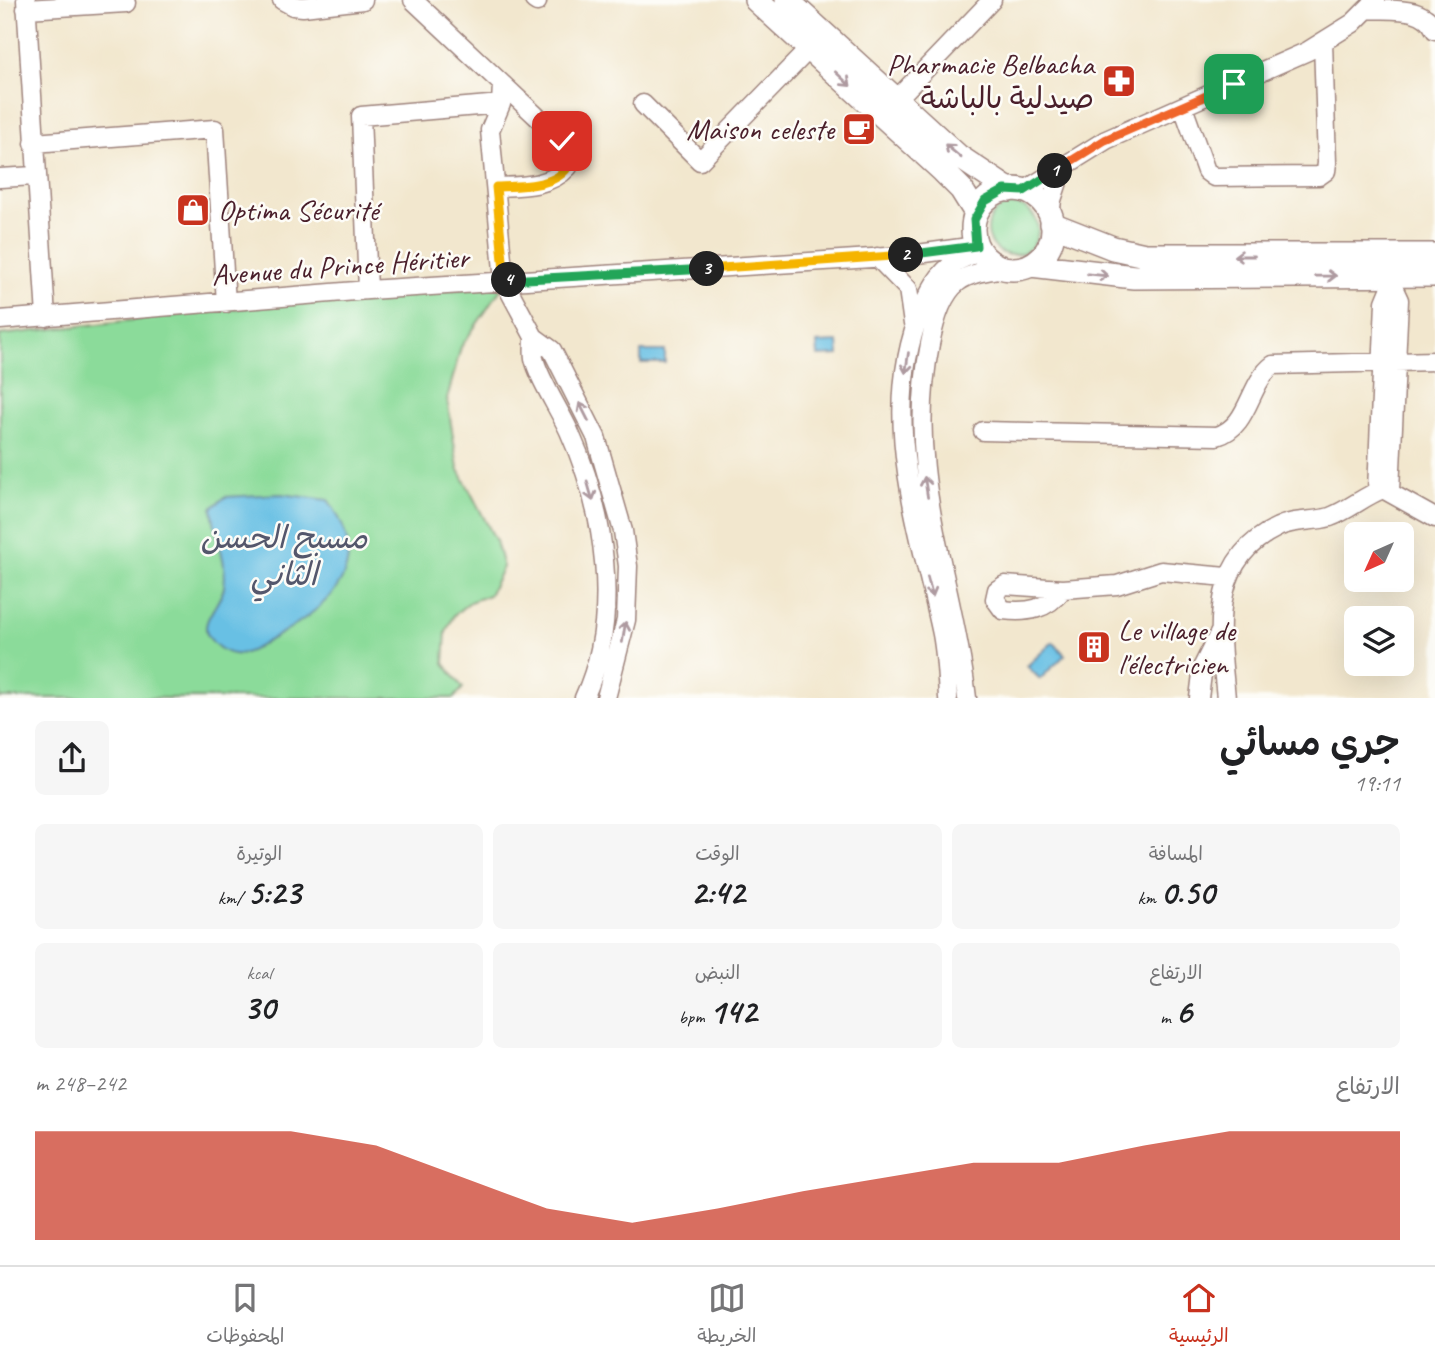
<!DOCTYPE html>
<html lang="ar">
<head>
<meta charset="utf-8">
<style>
	:root { --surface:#fff; --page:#f6f6f6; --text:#202124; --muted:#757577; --line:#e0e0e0; --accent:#c8321e }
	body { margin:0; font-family:Caveat,"Playpen Sans Arabic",sans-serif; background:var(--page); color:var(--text); direction:rtl; height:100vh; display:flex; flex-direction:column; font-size:26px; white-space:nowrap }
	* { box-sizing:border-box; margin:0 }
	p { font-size:23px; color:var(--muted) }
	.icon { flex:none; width:38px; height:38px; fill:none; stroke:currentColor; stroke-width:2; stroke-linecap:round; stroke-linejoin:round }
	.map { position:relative; height:698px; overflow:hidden; direction:ltr }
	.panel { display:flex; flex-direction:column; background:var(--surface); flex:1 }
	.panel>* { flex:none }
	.needle { width:46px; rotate:225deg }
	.controls { position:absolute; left:1344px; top:522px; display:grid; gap:14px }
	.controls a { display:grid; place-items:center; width:70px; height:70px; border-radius:10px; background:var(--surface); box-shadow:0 7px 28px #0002; font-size:35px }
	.pin { position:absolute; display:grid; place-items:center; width:60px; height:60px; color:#fff; margin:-30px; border-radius:14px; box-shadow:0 4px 10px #0006 }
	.km { position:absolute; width:35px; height:35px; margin:-18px; border-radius:50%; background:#222; color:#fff; font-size:19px; line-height:35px; text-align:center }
	.round { display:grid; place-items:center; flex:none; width:74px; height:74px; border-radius:10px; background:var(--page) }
	.headline { display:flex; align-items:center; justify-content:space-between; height:119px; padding:0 35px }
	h1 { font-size:38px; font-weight:600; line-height:52px }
	.figures { display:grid; grid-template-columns:repeat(3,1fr); gap:10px; height:119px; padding:7px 35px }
	.figures div { display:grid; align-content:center; border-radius:10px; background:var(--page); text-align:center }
	.figures b { font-size:35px; font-weight:600 }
	.figures small { font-size:19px; font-weight:400 }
	.figures p { font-size:19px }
	.chart { height:196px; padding:14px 35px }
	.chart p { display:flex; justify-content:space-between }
	.chart svg { width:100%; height:126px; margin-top:7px; fill:var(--accent); opacity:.7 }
	.tab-bar { display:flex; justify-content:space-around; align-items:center; height:98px; border-top:2px solid var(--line); background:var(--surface); font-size:19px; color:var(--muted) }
	.tab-bar a { display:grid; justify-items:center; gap:4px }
	.tab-bar .on { color:var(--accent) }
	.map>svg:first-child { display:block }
</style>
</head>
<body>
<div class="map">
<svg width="1435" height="698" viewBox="0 0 1435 698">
	<rect width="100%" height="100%" fill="#fdfcf7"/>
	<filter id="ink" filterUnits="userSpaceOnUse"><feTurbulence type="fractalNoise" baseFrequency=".0143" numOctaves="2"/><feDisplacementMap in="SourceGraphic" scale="14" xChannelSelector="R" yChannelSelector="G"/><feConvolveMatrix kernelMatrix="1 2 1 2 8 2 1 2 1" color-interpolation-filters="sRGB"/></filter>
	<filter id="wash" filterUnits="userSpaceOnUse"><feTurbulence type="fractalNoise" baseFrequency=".00686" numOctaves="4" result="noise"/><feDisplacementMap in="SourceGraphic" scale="28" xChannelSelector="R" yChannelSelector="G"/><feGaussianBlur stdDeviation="1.57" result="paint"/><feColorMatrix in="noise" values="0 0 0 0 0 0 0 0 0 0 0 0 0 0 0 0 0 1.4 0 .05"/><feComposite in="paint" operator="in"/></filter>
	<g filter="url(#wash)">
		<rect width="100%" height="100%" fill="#f2e7ce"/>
		<!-- green -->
		<path fill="#8bdb9a" stroke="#6a7d62" stroke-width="2" d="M988 230a25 25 0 1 1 50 0a25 25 0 1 1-50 0Z
			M503,286L461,347L447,399L458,468L496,541L503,567L489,595L470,602L454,615L446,632L444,663L463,688L454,698H0V335L323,299Z"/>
		<!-- water -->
		<path fill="#67c0e4" stroke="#587088" stroke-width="2" d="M838,342L839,355L818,356L817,343Z
			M641,351H665V363H641Z
			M281,494L328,500C375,566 333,605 273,638C262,644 248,656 234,654C224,653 214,645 208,636C199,621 222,602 224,587C228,559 214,535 212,508L225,497Z
			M1053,642L1065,655L1040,679L1027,666Z"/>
	</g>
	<g filter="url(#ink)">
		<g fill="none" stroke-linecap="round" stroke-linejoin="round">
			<!-- minor casing -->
			<g stroke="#9e837c" stroke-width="21">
				<path id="minor" d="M26,0L46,317
					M282,0L293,6L303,7L363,0
					M413,0L549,128L571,153L568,167C550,187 521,186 496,187
					M534,0L537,2
					M26,9L126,3
					M1368,9C1392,11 1424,5 1435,30
					M502,84L501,104L490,130L504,281L534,337L552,350L596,437L623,531L628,566L626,620L606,698
					M896,100L992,0
					M643,104L700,161L809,49
					M1183,107L1206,171L1214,177L1319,176L1326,171L1327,163L1323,42
					M34,143L215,129L226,303
					M0,178L35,176
					M1024,191L1106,140L1308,51L1353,23L1376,0
					M1050,216L1052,200L1063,167
					M877,257L908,289L913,324
					M368,290L361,116L501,104
					M0,320L368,290L903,256L976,246
					M534,337C534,343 533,352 534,358C538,377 560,411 569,431C605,511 622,616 584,698
					M983,431L1217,436C1250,426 1248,384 1273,365L1435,361
					M1390,490L1399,300L1392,285L1391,264
					M1377,491L1385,302L1392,285
					M1063,589C1047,610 1028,613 1003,610L995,599L997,590L1005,585L1063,589L1117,585L1161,571L1226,577
					M948,698C947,677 946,655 942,634C920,529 877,414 922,309C930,291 938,273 956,262C963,258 972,255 980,252
					M967,698C952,572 904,474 930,344C934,323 941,295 958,282C971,272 989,271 1004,268
					M1199,698L1203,666L1220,632
					M1226,698C1220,633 1206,561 1278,527C1294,519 1313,522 1330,517C1349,510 1364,496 1383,489L1435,518"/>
			</g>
			<!-- major casing -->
			<g stroke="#9e837c" stroke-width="26">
				<path id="major" d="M756,0L943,171L961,189L976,213
					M787,0L958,156L1009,190
					M973 229a40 40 0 1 1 80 0a40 40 0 1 1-80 0Z
					M1052,224L1113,248L1145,255H1435
					M1031,265L1134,277L1435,275"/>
			</g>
			<!-- minor -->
			<use href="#minor" stroke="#fff" stroke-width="18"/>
			<!-- major -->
			<use href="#major" stroke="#fff" stroke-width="23"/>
		</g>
		<!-- one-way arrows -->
		<defs><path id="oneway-shaft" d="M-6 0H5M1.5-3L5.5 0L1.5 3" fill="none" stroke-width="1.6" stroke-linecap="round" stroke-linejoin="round" transform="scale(1.75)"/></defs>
		<g stroke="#ae9aa0">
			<use href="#oneway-shaft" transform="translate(843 79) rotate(43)"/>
			<use href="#oneway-shaft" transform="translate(953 151) rotate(-140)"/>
			<use href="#oneway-shaft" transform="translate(1244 256) rotate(-180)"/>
			<use href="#oneway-shaft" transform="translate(1098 275) rotate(6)"/>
			<use href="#oneway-shaft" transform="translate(1326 276) rotate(-1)"/>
			<use href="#oneway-shaft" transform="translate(907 363) rotate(98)"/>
			<use href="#oneway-shaft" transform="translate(584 412) rotate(-117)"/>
			<use href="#oneway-shaft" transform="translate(926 487) rotate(-99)"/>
			<use href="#oneway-shaft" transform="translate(590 491) rotate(74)"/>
			<use href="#oneway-shaft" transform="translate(930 587) rotate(75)"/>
			<use href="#oneway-shaft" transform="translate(624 632) rotate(-81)"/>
		</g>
	</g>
	<g fill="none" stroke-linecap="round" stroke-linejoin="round" filter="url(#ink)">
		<!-- split-1 casing -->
		<g stroke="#fff" stroke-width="14">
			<path id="split-1" d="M1055,171L1105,140L1234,84"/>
		</g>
		<!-- split-2 casing -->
		<g stroke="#fff" stroke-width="14">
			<path id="split-2" d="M906,255L976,246L974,220L985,201L1005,190L1024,191L1055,171"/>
		</g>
		<!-- split-3 casing -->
		<g stroke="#fff" stroke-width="14">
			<path id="split-3" d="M707,269L906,255"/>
		</g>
		<!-- split-4 casing -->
		<g stroke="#fff" stroke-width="14">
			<path id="split-4" d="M509,280L707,269"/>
		</g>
		<!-- split-5 casing -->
		<g stroke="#fff" stroke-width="14">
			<path id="split-5" d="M509,280L505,281L496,187C521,186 562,188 572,159L562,141"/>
		</g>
		<!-- split-1 -->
		<use href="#split-1" stroke="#f0652b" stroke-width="9"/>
		<!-- split-2 -->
		<use href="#split-2" stroke="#22a559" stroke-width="9"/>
		<!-- split-3 -->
		<use href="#split-3" stroke="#f5b400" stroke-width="9"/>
		<!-- split-4 -->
		<use href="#split-4" stroke="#22a559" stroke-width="9"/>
		<!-- split-5 -->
		<use href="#split-5" stroke="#f5b400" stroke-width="9"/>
	</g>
	<!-- icons -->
	<defs>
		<g id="pharmacy-square" transform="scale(1.75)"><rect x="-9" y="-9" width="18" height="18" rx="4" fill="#c8321e" stroke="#fdfcf7"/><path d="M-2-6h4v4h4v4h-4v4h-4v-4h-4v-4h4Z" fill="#fff"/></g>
		<g id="cafe-square" transform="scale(1.75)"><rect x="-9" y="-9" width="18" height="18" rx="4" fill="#c8321e" stroke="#fdfcf7"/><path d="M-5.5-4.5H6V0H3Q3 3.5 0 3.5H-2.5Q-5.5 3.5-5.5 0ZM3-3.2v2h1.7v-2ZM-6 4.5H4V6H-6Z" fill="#fff"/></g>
		<g id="shop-square" transform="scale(1.75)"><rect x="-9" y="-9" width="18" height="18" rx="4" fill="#c8321e" stroke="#fdfcf7"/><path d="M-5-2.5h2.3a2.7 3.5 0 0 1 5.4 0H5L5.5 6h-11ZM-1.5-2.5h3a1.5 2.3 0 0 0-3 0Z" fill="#fff"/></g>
		<g id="building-square" transform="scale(1.75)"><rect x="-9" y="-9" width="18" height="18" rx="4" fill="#c8321e" stroke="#fdfcf7"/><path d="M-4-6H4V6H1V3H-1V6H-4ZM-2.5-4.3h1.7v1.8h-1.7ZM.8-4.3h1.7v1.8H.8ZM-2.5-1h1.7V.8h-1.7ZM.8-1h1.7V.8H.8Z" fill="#fff"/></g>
	</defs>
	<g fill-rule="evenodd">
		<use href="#pharmacy-square" x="1119" y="81"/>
		<use href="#cafe-square" x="859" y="129"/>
		<use href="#shop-square" x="193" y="210"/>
		<use href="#building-square" x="1094" y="647"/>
	</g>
	<g text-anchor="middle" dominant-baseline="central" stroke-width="5" stroke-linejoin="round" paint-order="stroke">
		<!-- poi labels -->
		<g font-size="30" fill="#4a1f2b" stroke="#fdfcf7" text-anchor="end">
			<text x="1094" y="64">Pharmacie Belbacha<tspan x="1094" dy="34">صيدلية بالباشة</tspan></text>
			<text x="834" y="129">Maison celeste</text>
			<text x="218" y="210" text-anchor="start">Optima Sécurité</text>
			<text x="1118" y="630" text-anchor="start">Le village de<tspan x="1118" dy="34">l'électricien</tspan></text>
		</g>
		<!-- street labels -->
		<g font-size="30" fill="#4a1f2b" stroke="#fdfcf7">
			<text transform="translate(340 266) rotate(-4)">Avenue du Prince Héritier</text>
		</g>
		<!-- water labels -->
		<g font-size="32" font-style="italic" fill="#54576c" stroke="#fdfcf7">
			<text x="284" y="537">مسبح الحسن<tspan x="284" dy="37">الثاني</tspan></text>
		</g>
	</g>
</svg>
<div class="controls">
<a><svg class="needle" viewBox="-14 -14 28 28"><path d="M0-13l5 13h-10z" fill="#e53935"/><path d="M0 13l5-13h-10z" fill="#757577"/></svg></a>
<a><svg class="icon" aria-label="layers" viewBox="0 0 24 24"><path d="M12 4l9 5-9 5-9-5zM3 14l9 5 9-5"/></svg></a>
</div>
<div class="pin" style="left:1234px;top:84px;background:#1e9e55"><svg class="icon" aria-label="arrive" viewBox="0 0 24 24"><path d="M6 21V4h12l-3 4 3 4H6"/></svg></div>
<div class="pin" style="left:562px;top:141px;background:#d93025"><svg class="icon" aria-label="check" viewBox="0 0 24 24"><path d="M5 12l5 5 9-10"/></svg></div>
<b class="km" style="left:1055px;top:171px">1</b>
<b class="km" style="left:906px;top:255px">2</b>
<b class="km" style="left:707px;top:269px">3</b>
<b class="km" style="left:509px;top:280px">4</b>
</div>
<section class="panel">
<div class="headline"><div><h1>جري مسائي</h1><p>19:11</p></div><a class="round"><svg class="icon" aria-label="share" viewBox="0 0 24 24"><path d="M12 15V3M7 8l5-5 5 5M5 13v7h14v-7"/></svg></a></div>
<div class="figures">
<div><p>المسافة</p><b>0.50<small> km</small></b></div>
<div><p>الوقت</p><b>2:42</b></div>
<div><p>الوتيرة</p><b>5:23<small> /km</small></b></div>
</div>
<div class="figures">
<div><p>الارتفاع</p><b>6<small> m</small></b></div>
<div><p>النبض</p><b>142<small> bpm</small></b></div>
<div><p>kcal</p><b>30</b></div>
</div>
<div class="chart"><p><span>الارتفاع</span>242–248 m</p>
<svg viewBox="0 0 160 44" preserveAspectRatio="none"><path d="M0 44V6L10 6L20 6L30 6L40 11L50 22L60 33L70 38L80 33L90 27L100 22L110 17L120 17L130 11L140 6L150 6L160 6V44z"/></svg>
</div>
</section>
<nav class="tab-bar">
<a class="on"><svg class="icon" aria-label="home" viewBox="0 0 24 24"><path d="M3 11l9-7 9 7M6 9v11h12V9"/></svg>الرئيسية</a>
<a><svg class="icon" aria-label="map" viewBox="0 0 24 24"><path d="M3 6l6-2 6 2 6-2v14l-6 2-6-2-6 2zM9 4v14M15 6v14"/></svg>الخريطة</a>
<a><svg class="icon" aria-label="saved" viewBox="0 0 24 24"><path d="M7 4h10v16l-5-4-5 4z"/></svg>المحفوظات</a>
</nav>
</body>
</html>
